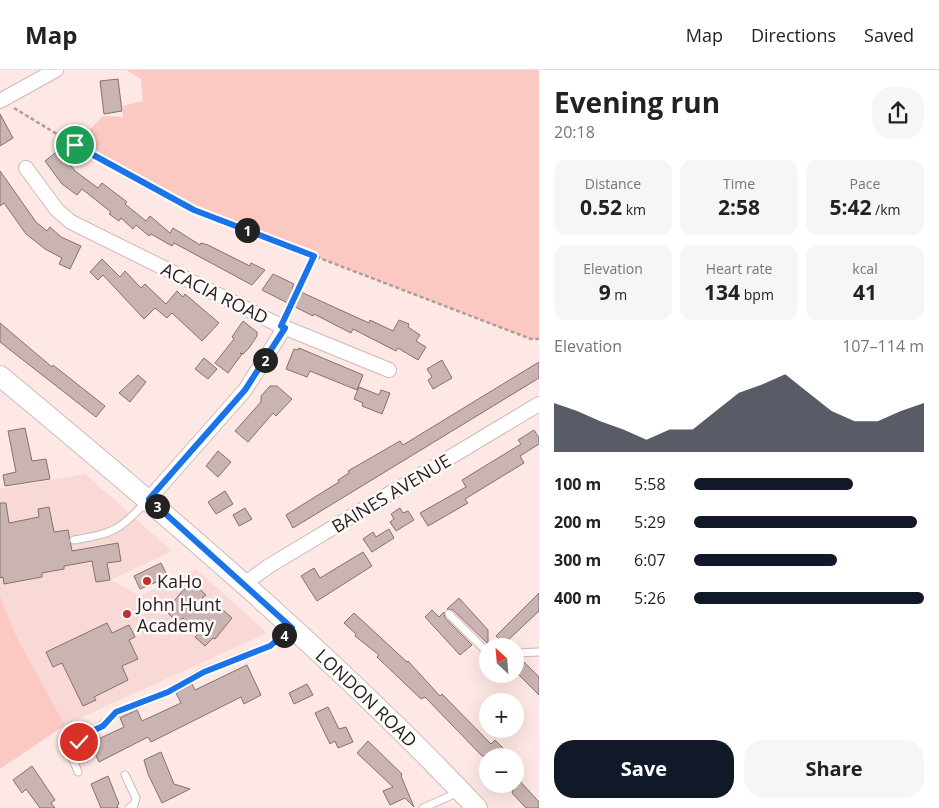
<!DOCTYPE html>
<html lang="en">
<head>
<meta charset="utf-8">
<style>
	:root { --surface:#fff; --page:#f6f6f6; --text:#222; --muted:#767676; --line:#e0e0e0; --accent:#111827 }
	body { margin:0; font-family:"Open Sans",sans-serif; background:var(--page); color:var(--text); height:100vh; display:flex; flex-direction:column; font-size:19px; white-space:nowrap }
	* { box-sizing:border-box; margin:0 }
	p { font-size:16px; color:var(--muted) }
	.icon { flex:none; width:28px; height:28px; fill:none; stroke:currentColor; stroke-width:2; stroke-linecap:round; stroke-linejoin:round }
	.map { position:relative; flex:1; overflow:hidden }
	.panel { display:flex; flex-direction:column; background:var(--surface); width:400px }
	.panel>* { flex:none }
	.needle { width:32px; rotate:334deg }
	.buttons { position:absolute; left:479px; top:568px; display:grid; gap:10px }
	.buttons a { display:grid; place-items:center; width:45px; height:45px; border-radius:50%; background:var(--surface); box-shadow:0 5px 20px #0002; font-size:25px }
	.pin { position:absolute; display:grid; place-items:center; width:42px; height:42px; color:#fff; margin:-21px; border:2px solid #fff; border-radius:50%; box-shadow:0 1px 5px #0007 }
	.km { position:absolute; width:25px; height:25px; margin:-12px; border-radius:50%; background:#222; color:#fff; font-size:14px; line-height:25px; text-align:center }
	.round { display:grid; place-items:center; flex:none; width:52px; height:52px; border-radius:20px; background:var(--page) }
	.summary { display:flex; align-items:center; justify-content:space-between; height:85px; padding:0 15px }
	h1 { font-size:28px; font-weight:700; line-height:38px }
	.figures { display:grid; grid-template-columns:repeat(3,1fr); gap:8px; height:85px; padding:5px 15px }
	.figures div { display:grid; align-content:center; border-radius:12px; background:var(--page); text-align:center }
	.figures b { font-size:21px; font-weight:700 }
	.figures small { font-size:14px; font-weight:400 }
	.figures p { font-size:14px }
	.chart { height:140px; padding:10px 15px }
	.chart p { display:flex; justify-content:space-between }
	.chart svg { width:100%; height:90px; margin-top:5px; fill:var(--accent); opacity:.7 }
	.cta { display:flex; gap:10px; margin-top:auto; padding:10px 15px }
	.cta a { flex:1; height:58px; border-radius:20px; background:var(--accent); color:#fff; font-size:20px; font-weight:700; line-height:58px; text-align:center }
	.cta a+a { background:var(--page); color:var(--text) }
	ul { padding:0 15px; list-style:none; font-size:16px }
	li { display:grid; grid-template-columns:80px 60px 1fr; align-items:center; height:38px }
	li i { height:12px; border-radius:6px; background:var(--accent) }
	header { display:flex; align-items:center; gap:30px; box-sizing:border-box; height:70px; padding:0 25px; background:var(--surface); border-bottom:1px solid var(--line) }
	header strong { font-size:24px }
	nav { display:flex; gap:28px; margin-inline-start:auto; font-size:18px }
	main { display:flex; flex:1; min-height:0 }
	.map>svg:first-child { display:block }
</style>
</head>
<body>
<header>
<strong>Map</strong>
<nav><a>Map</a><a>Directions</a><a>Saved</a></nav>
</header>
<main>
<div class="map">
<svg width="539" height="738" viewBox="0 0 539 738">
	<rect width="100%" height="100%" fill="#fee8e5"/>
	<!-- built -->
	<path fill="#f8d9d5" d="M85,404L172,481L111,510L140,526L196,499L267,563L65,655L17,568L0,526V419Z"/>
	<!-- green -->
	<path fill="#fbc8c2" d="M126,0H539V269H531L193,139L75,75L103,46L123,47V36L143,31L141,9Z
		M0,526L17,568L65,655L0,699Z"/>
	<!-- building -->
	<path fill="#c9b4b1" stroke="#84706e" d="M118,9L122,41L104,44L100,11Z
		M0,44L13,68L0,76Z
		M59,80L75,101L98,118L102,113L127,132L125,134L146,151L150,146L170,163L173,158L200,175L201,173L208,175L250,196L251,193L265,200L252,215L174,173L172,176L151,164L149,166L136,155L133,159L121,148L119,151L109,144L111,142L82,119L77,125L62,114L45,91Z
		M0,101L36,152L47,161L50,157L61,167L81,176L70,199L59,194L62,188L45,179L26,164L4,133L0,136Z
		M102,189L120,207L125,201L141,218L145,214L166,234L177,221L183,227L185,224L219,253L202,271L172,243L167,248L155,238L144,249L103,205L98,210L90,202Z
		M273,204L294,214L292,218L369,253L370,250L393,261L399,250L409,254L408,257L420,265L416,271L426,277L418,290L398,278L396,281L353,259L351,263L314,244L313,246L262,220Z
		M243,251L257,262V266L249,278L243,284L240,283L242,284L228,303L215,293L234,269L232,267Z
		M0,253L52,297L53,295L105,336L96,347L0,272Z
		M299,278L363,305L357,320L310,301L307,307L286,299L294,279L298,280Z
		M204,288L217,299L208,309L195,299Z
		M442,290L452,308L433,319L428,310L432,307L427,299Z
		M539,292V308L293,458L286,445L339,412L338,410L349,403L348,401L400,371L403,375Z
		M138,305L146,312L130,332L119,323Z
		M270,316H277L292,329L276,346L273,343L248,372L235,361L261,332V326Z
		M359,317L379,325L381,320L390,323L382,344L362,336L363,333L354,329Z
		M25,358L32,391L46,389L50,409L5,416L3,405L16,402L8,361Z
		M534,360L539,368V374L520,386L524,393L465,429L468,433L428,456L420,443L466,417L462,410L521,374L518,370Z
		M218,381L231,392L218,407L206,396Z
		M225,421L233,434L216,444L208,432Z
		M0,433H6L9,453L39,447L38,439L49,437L54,462L68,460L72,481L118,473L121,491L107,493L110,510L96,512L92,491L64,496V499L42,503V507L4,514L3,507L0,508Z
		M245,438L252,449L239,456L233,445Z
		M400,438L403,443L408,441L414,450L396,461L390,452L394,449L391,444Z
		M389,459L394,468L372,482L363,469L373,462L376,467Z
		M363,482L372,496L317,531L301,506L314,498L320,508Z
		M161,493L168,507L140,519L134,506Z
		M193,513L206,525L202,528L218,543L222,539L232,548L215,569L213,568L205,576L195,567L199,563L183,548L178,553L166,541L184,519L186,520Z
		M539,523V541L504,574L496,566Z
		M459,528L488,560V574L453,540L447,539Z
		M432,540L439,547L444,542L445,548L472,575L460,585L425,547Z
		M354,543L407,592L408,591L440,626L442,624L491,674L495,670L511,686H482L425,627L421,629L377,587L379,585L355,566L356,564L344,553Z
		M107,553L112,563L129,555L135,567L129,570L138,589L122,596L128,610L94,627L96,630L83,636L62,593L53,597L46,582Z
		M521,589L539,607V625L515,601V596Z
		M247,595L261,625L244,634L241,627L151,672L148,667L99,692L90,673L124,657L120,648L137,640L142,651L181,633L176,623L192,614L195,620Z
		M307,614L313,625L294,634L289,623Z
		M328,637L339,659L346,657L353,672L338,678L335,671L330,674L315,643Z
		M368,671L402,704L401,706L414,737L405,728L390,735L383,721L393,717L357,683Z
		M161,682L174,714L190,719L162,733L148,704L144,690Z
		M32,696L55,730L51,733L55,738H40L26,719L22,723L13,710Z
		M108,706L119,734L117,735L118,738H101L91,714Z
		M518,709L539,732V738H526L512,723L513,721L510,717Z"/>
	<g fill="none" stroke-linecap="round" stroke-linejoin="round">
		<!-- lane casing -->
		<g stroke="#ceb9b6" stroke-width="9">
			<path id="lane" d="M74,470C115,463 118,461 147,431
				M449,544L488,583
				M515,583L539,582
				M78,702L71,684L73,677L117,643L168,622L204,601L270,576L292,558
				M125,705L136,728L134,735L129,738
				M423,738L459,722"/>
		</g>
		<!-- street casing -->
		<g stroke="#ceb9b6" stroke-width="16">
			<path id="street" d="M0,31L56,0
				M26,98L57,140L71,152L281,256L389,300
				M149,429L245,320L285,257
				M244,514L269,496L539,334"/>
		</g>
		<!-- secondary casing -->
		<g stroke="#ceb9b6" stroke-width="22">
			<g id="secondary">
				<path id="s1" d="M0,306C165,443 329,582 477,738"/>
			</g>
		</g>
		<!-- path -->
		<path stroke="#ae9d9b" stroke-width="2.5" stroke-dasharray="4 2.5" stroke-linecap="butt" d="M14,38L75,75L194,140L531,269H539
			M286,245L314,186"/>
		<!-- lane -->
		<use href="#lane" stroke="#fff" stroke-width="7"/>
		<!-- street -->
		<use href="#street" stroke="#fff" stroke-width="14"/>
		<!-- secondary -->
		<use href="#secondary" stroke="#fff" stroke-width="20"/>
	</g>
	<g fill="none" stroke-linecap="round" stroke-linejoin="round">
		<!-- route casing -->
		<g stroke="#fff" stroke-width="10">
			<path id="route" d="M75,75L194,140L314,186L281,256L285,258L245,320L149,429L292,558L270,576L204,602L168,622L116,642L103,656L88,663L79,672"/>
		</g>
		<!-- route -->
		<use href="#route" stroke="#1a73e8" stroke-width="6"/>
	</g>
	<!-- markers -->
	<g fill="#be302c" stroke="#fefaf9" stroke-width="2">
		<circle cx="147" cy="511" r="5"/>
		<circle cx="127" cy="544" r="5"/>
	</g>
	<g text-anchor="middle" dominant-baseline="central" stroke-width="5" stroke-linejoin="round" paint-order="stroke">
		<!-- street labels -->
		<g font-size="18" fill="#251e1d" stroke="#fefaf9">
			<text transform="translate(215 223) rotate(26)">ACACIA ROAD</text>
			<text transform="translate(391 423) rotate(-31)">BAINES AVENUE</text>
			<text stroke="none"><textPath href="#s1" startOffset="488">LONDON ROAD</textPath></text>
		</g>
		<!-- poi labels -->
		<g font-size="18" fill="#251e1d" stroke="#fefaf9" text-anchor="start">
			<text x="157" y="511">KaHo</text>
			<text x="137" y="534">John Hunt<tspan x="137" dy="21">Academy</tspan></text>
		</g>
	</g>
</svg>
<div class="buttons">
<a><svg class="needle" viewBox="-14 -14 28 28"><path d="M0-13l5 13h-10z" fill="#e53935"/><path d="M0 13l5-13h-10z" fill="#767676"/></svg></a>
<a>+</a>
<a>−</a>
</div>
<div class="pin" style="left:75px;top:75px;background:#1e9e55"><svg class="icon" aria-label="arrive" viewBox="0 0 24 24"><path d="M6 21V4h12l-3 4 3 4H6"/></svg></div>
<div class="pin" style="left:79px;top:672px;background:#d93025"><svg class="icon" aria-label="check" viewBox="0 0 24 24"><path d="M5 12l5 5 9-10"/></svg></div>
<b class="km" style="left:247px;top:160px">1</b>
<b class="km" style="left:265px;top:290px">2</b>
<b class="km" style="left:157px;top:436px">3</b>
<b class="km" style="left:284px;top:565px">4</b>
</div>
<section class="panel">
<div class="summary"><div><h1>Evening run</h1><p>20:18</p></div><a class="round"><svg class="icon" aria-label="share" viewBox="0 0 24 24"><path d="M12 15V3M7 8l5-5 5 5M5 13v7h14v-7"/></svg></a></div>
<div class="figures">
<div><p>Distance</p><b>0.52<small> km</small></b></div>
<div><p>Time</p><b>2:58</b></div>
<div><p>Pace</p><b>5:42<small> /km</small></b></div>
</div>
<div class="figures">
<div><p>Elevation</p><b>9<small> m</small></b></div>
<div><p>Heart rate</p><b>134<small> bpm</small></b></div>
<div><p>kcal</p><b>41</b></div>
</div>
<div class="chart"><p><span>Elevation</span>107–114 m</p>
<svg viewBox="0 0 160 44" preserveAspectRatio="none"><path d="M0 44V20L10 24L20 29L30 33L40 38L50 33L60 33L70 24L80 15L90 11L100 6L110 15L120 24L130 29L140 29L150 24L160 20V44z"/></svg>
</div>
<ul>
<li><b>100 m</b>5:58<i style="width:69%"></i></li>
<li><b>200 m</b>5:29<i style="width:97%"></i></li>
<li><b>300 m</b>6:07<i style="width:62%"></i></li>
<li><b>400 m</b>5:26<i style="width:100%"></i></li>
</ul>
<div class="cta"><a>Save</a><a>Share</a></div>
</section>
</main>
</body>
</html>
